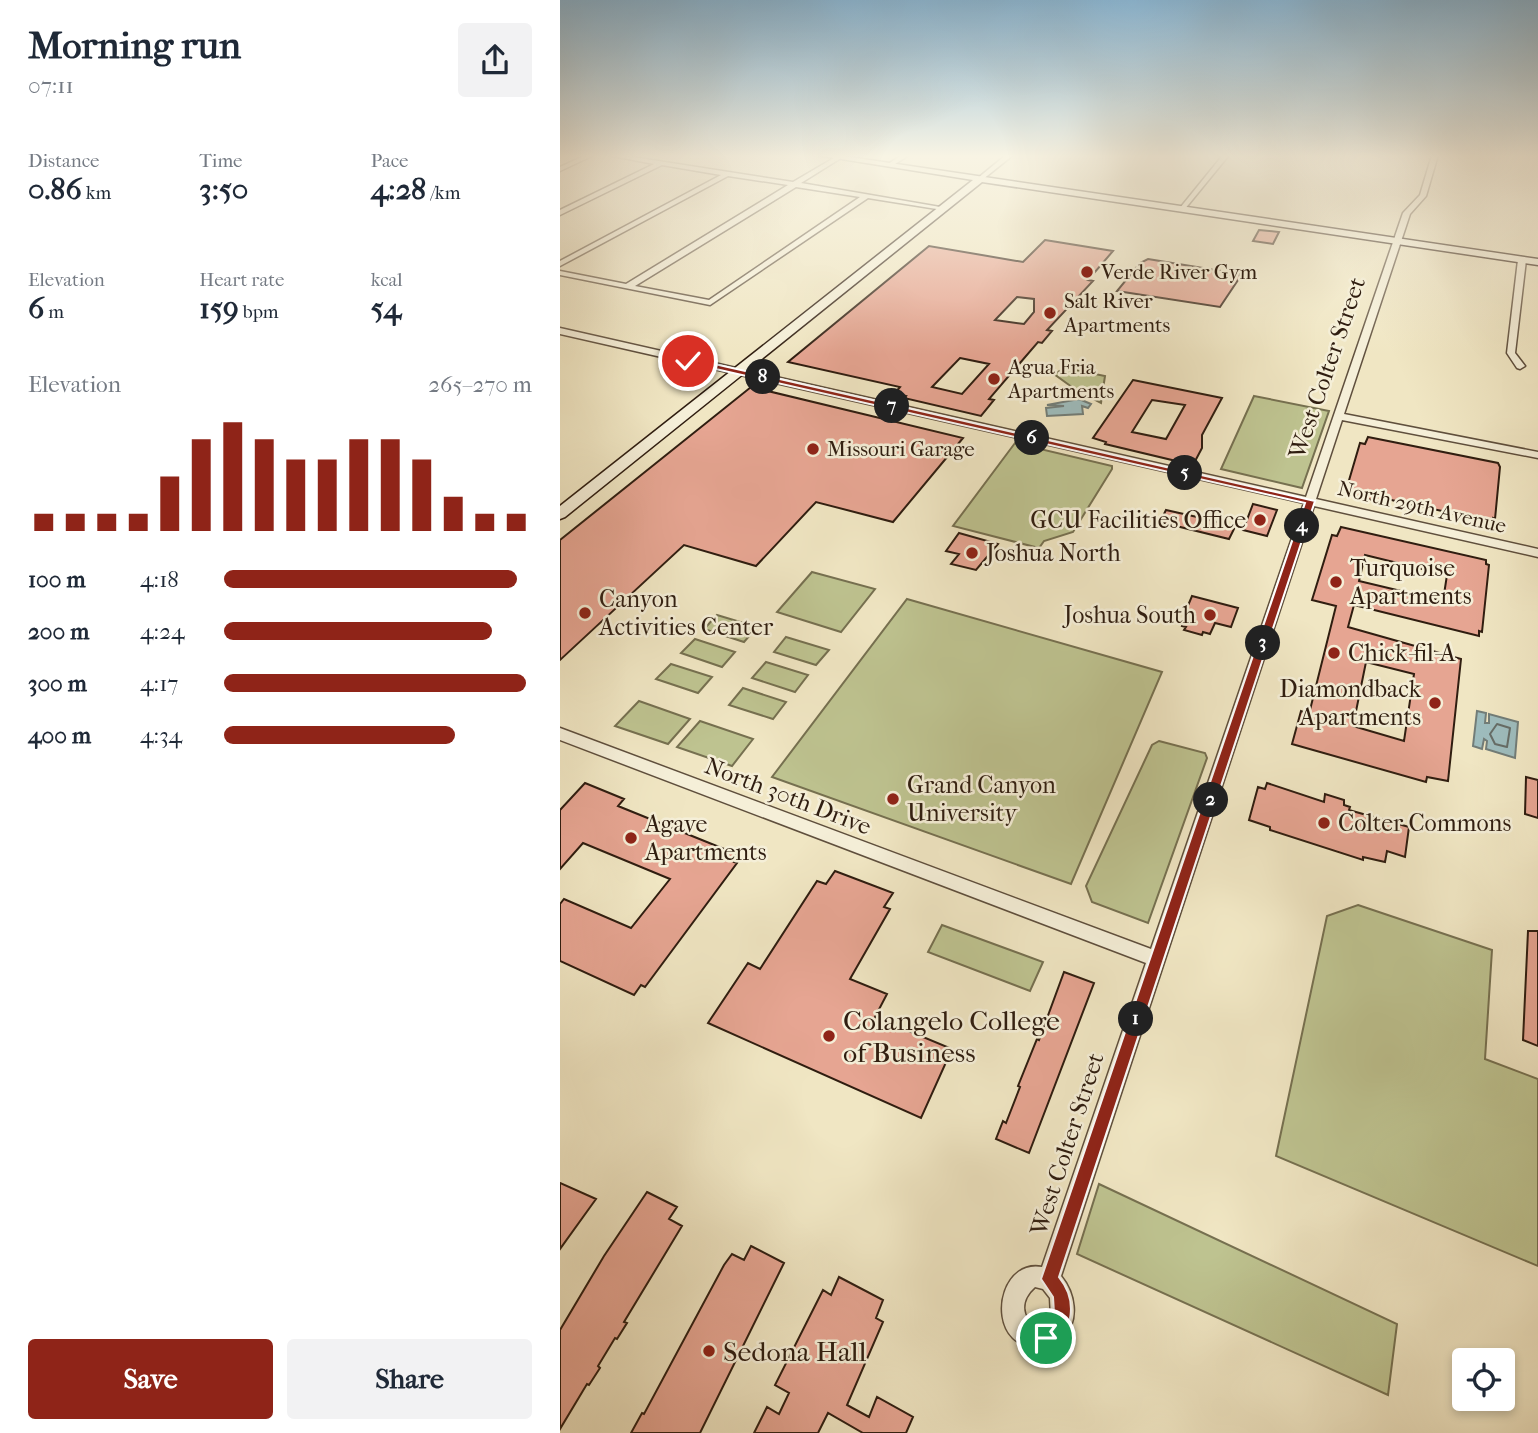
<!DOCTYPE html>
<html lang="en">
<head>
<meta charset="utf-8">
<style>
	:root { --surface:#fff; --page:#f2f2f3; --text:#1f2937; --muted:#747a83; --accent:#8f2418 }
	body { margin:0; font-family:"IM FELL French Canon",serif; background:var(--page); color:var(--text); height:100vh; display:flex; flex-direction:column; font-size:26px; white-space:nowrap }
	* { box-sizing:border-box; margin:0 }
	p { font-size:23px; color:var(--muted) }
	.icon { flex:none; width:38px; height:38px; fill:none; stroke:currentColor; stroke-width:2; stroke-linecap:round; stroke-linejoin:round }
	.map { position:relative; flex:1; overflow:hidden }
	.drawer { display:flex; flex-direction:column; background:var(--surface); width:560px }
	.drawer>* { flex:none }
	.controls { position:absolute; left:892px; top:1348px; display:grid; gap:14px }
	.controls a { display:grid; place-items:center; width:63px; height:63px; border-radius:7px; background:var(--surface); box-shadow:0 4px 10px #0003; font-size:35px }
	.pin { position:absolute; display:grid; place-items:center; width:60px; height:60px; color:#fff; margin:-30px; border:4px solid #fff; border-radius:50%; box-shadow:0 2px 7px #0007 }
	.km { position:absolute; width:35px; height:35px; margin:-18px; border-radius:50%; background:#222; color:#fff; font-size:19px; line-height:35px; text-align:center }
	.round { display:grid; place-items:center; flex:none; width:74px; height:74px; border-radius:7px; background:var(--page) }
	.summary { display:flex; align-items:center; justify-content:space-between; height:119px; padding:0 28px }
	h1 { font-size:38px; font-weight:800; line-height:52px }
	.stats { display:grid; grid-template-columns:repeat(3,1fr); gap:10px; height:119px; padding:7px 28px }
	.stats div { display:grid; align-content:center }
	.stats b { font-size:30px; font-weight:800 }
	.stats small { font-size:19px; font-weight:400 }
	.stats p { font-size:19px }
	.chart { height:196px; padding:14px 28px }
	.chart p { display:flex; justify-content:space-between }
	.chart svg { width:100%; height:126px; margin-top:7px; stroke:var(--accent); stroke-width:6 }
	.primary-button { display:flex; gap:14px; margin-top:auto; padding:14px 28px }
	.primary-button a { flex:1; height:80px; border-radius:7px; background:var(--accent); color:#fff; font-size:28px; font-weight:800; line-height:80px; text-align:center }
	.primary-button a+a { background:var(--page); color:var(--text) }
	ul { padding:0 28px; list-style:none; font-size:23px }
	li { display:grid; grid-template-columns:112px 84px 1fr; align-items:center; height:52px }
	li i { height:18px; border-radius:9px; background:var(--accent) }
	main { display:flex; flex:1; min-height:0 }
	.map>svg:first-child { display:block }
</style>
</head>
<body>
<main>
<section class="drawer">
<div class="summary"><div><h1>Morning run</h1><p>07:11</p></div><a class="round"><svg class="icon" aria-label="share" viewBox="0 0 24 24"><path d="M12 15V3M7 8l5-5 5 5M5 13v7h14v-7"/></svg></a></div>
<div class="stats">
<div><p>Distance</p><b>0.86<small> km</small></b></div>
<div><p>Time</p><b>3:50</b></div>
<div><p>Pace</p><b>4:28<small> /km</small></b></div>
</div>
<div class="stats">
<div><p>Elevation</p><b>6<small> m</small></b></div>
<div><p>Heart rate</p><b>159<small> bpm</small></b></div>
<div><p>kcal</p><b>54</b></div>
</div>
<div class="chart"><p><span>Elevation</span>265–270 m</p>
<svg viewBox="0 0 160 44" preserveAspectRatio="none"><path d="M5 44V38M15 44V38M25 44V38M35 44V38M45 44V25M55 44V12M65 44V6M75 44V12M85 44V19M95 44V19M105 44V12M115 44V12M125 44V19M135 44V32M145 44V38M155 44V38"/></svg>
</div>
<ul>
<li><b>100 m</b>4:18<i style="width:95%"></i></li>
<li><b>200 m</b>4:24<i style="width:87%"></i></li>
<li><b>300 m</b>4:17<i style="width:98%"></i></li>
<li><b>400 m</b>4:34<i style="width:75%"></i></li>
</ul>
<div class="primary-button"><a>Save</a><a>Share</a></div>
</section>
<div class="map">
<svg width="978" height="1433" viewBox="0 0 978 1433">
	<rect width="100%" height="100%" fill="#f0e6c3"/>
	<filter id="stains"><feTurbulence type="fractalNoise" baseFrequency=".00286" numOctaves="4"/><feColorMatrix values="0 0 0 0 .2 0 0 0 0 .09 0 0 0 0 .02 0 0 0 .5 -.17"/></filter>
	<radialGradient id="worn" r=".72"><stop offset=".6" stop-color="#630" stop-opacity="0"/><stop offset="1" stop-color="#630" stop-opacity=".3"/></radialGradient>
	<!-- green -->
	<path fill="#bec390" stroke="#767050" stroke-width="2" d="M505,368L545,376L541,403L516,390L494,374Z
		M694,396L769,411L742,488L661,469Z
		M455,443L552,466V469L513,532L484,541L479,548L393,526Z
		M252,572L315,589L281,632L217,612Z
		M347,599L602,672L511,884L212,777Z
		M157,615L197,627L184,642L144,629Z
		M226,637L269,650L256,665L214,652Z
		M135,639L175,652L162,667L121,653Z
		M206,662L248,675L235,692L192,678Z
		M111,664L152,677L138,693L96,679Z
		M183,688L226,702L213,719L169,705Z
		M79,701L130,719L108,744L55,726Z
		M140,721L193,739L172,766L117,747Z
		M599,741L645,753L647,758L588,923L532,902L526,886L592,745Z
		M798,905L932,950L925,1059L978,1079V1266L716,1156L767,916Z
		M382,925L483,962L470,991L368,952Z
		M539,1184L837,1324L828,1395L517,1254Z"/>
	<!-- water -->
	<path fill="#9ebdbe" stroke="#727d78" stroke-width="2" d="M519,399L531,404L528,408L522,406L523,414L487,416L486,408L504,406L487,405Z
		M917,711L926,713L925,723H929V714L958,722L955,758L926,749L927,741L924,739L922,749L913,746Z"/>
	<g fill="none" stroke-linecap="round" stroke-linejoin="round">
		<!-- shore -->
		<path stroke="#666d67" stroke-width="2" d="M937,724L950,728L947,747L935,744L930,734Z"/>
	</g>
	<!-- building -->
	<path fill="#e6a592" stroke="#2f1d10" stroke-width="2" fill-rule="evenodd" d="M699,230L719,232L713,244L693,241Z
		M485,240L553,251L528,280L533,281L487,330L492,331L482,343L478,342L429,399L434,400L421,416L344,398L346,396L335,393L340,387L228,362L369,246L463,262ZM457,297L474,299V312L464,324L435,320ZM400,358L429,364L402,394L372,387Z
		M588,259L679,274L680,277L660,307L557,291L580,263Z
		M573,380L662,398L642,435V448L633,465L545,444L546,442L533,438ZM592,400L625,405L606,439L572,432Z
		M191,387L403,438L333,522L256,502L196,566L124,545L0,660V540Z
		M808,437L938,463L940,467L935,519L933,518V522L822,498L821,502L785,494L800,443L805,444Z
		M693,504L717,510L707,536L683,530Z
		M606,510L646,519L675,527L669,539L600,522Z
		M781,527L926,560V564L929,565L922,632L919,631V636L794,605L788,627L901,659L888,781L867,777L866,782L732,744L741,711L749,714L776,606L752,600L772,535L777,536ZM805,555L887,575L883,601L799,581ZM806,662L854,674L844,741L793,726Z
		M399,533L438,544L416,570L391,564L399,554L386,551Z
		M632,596L678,608L671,627L655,623L650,634L643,632L642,635L624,630L626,627L622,626L626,616L624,615Z
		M966,777L978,780V818L965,814Z
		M25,783L64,799L58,806L179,855L174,862L177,863L85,987L81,985L74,995L0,961V904L4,899L71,928L110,879L23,843L0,869V810Z
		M707,783L764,802L765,794L784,800V805L790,807L789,810L849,827L845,857L827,851L825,862L803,857V860L710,830V827L689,820L698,787L705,789Z
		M275,871L333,893L324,907L330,909L290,979L327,994L315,1017L392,1049L361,1118L148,1023L188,963L200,969L257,881L266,884Z
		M968,931H978V1046L963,1040Z
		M504,972L534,983L469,1153L436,1139L443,1121L446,1123L460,1087L458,1086L477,1039L479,1040Z
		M0,1183L36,1199L0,1249Z
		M87,1192L117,1207L109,1219L122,1226L64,1322L67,1323L57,1339L55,1338L38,1366L40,1368L29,1385L27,1384L0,1429V1330L44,1256Z
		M191,1246L224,1263L140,1433H71L82,1413L84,1414L164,1265L172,1254L184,1260Z
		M279,1277L323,1300L316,1318L323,1322L287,1405L309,1417L317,1397L353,1417L346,1433H303L268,1413L258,1433H194L207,1407L219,1414L229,1393L215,1385L263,1290L271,1295Z"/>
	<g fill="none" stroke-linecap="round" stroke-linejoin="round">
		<!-- street casing -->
		<g stroke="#5f4f3d" stroke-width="3">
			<path id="street" d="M26,155H34L0,171V167Z
				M47,155H60L233,182L279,155L281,158L241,183L386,208L383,210L308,198L150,305L0,275V271L66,284L228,185L168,176L0,266V261L161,175L102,165L0,215V210L94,164ZM236,187L300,197L149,300L75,286Z
				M342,155H349L332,166H328V164Z
				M446,155H453L422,180H418V178Z
				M663,155H669L624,210H620V208Z
				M872,155H878L866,196L850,214L784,414L978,452V458L782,420L756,499L978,549V557L754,506L501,1276C515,1293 520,1320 503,1338C497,1345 487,1347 478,1350C469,1347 460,1345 453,1338C430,1315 445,1260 482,1267L586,963L0,740V728L591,949L744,503L0,334V328L746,497L843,213L860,195ZM475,1287L483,1289L490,1298L491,1317L478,1328C460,1318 460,1300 475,1287Z
				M962,258L966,260L955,353L965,366L960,369L957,368L947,353L958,260Z"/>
		</g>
		<!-- secondary casing -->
		<g stroke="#2f1d10" stroke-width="3">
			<path id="secondary" d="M256,155H276L978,259V265L422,182L5,517L0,519V506L413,180Z"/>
		</g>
		<!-- street -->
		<use href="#street" fill="#f5efd8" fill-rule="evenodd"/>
		<!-- secondary -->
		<use href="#secondary" fill="#f5efd8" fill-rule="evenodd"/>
	</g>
	<!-- sky -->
	<linearGradient id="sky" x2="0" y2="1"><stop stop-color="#8ab8d7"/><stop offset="0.44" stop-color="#f8f4e4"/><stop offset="1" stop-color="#f8f4e4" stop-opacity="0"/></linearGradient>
	<rect width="978" height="355" fill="url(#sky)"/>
	<!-- route -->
	<path fill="#8f2418" stroke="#fff" stroke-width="2" d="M128,358L755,501L499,1277C517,1299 516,1334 486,1347L480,1344L477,1338L494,1313L493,1297L481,1279L745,503L125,362Z"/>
	<!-- markers -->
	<g fill="#8f2418" stroke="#f5efd8" stroke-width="2.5">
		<circle cx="527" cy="272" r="7"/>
		<circle cx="490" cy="313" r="7"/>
		<circle cx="434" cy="379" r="7"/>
		<circle cx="253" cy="449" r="7"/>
		<circle cx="700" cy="520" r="7"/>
		<circle cx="412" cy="553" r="7"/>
		<circle cx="776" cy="582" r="7"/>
		<circle cx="25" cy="613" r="7"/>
		<circle cx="650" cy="615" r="7"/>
		<circle cx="774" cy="653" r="7"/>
		<circle cx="875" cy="703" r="7"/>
		<circle cx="333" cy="799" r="7"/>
		<circle cx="764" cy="823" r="7"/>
		<circle cx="71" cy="838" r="7"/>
		<circle cx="269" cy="1036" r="7"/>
		<circle cx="149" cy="1351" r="7"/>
	</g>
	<g text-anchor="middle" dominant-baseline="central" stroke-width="5" stroke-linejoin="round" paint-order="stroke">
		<!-- far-poi labels -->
		<g font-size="21" fill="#2f1d10" stroke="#f5efd8" text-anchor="start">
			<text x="541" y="272">Verde River Gym</text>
			<text x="504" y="301">Salt River<tspan x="504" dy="24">Apartments</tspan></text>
			<text x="448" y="367">Agua Fria<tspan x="448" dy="24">Apartments</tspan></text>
			<text x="267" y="449">Missouri Garage</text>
		</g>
		<!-- far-street labels -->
		<g font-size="21" fill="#2f1d10" stroke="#f5efd8">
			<text transform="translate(862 507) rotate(13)">North 29th Avenue</text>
		</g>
		<!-- street labels -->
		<g font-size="24" fill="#2f1d10" stroke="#f5efd8">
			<text transform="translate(767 368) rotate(-71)">West Colter Street</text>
			<text transform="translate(228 796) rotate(21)">North 30th Drive</text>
			<text transform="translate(507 1144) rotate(-72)">West Colter Street</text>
		</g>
		<!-- poi labels -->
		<g font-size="24" fill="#2f1d10" stroke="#f5efd8" text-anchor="start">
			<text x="686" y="520" text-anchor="end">GCU Facilities Office</text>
			<text x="426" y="553">Joshua North</text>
			<text x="790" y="568">Turquoise<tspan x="790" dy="28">Apartments</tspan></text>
			<text x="39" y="599">Canyon<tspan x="39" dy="28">Activities Center</tspan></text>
			<text x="636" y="615" text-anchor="end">Joshua South</text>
			<text x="788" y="653">Chick-fil-A</text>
			<text x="861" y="689" text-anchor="end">Diamondback<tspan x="861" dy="28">Apartments</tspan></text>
			<text x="347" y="785">Grand Canyon<tspan x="347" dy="28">University</tspan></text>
			<text x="778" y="823">Colter Commons</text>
			<text x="85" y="824">Agave<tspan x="85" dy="28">Apartments</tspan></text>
		</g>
		<!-- near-poi labels -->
		<g font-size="28" fill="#2f1d10" stroke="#f5efd8" text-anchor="start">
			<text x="283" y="1020">Colangelo College<tspan x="283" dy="32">of Business</tspan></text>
			<text x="163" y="1351">Sedona Hall</text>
		</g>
	</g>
	<rect width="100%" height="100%" filter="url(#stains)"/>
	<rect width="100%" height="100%" fill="url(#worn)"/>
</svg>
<div class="controls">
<a><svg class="icon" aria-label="locate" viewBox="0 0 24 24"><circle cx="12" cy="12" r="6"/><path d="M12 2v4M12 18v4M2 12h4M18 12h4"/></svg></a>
</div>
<div class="pin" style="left:486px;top:1338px;background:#1e9e55"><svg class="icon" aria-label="arrive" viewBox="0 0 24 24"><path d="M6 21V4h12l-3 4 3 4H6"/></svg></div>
<div class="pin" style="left:128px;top:361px;background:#d93025"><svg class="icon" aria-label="check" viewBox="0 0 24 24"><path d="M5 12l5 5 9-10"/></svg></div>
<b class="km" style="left:576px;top:1019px">1</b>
<b class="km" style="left:651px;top:800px">2</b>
<b class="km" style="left:703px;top:643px">3</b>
<b class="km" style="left:742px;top:526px">4</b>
<b class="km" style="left:625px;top:473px">5</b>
<b class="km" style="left:472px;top:438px">6</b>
<b class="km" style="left:332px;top:406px">7</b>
<b class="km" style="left:203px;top:377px">8</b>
</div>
</main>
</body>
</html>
